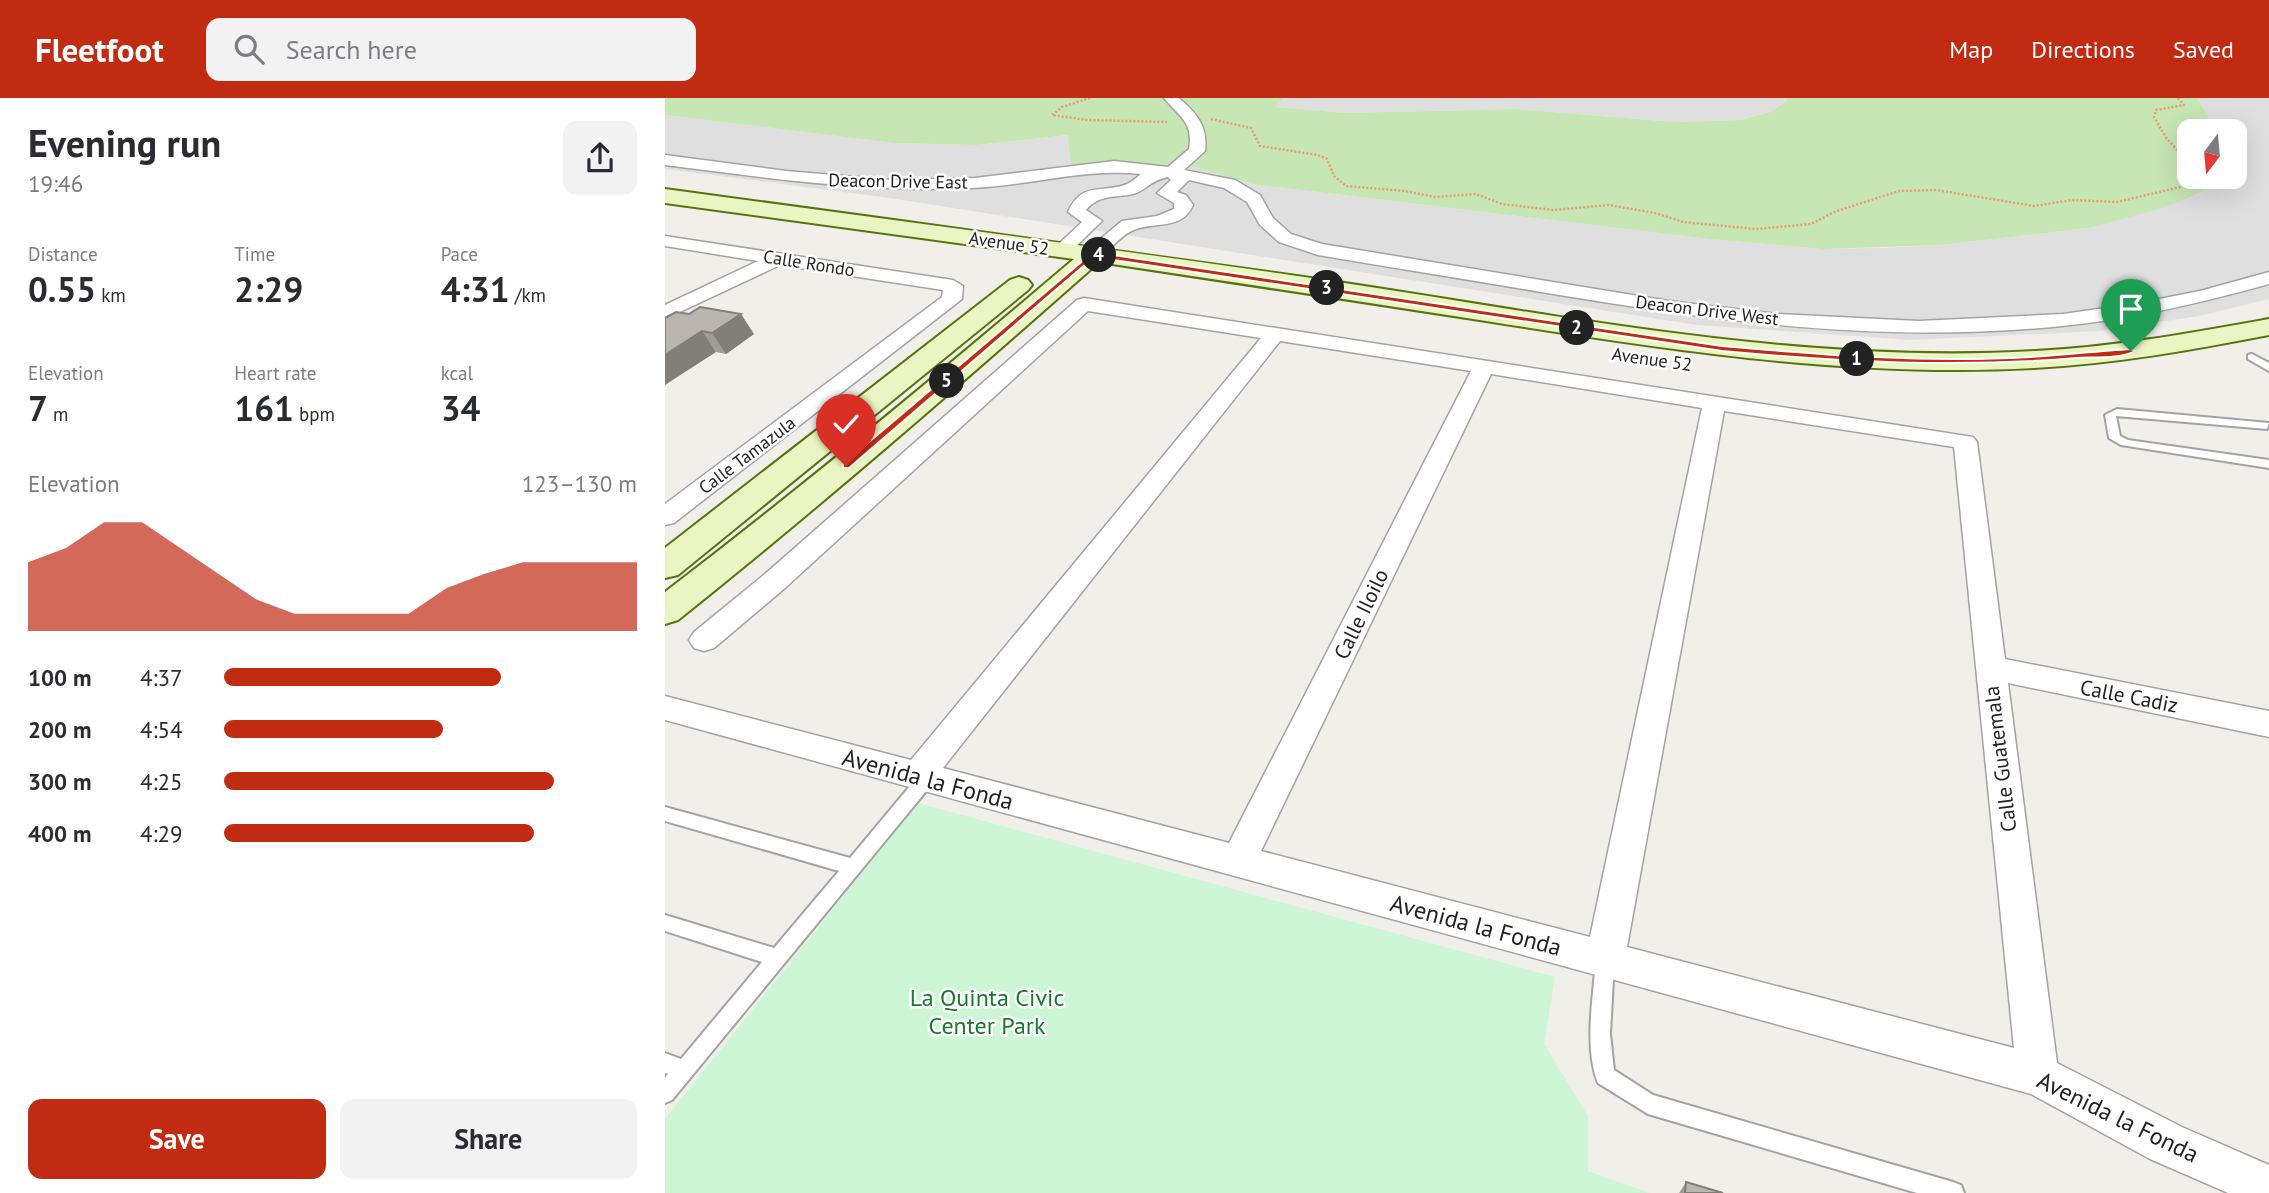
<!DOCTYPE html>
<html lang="en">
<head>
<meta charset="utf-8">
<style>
	:root { --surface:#fff; --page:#f2f2f3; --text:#2b2b33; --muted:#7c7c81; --accent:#c12b12 }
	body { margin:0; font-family:"PT Sans",sans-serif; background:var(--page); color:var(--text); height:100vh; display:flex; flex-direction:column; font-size:26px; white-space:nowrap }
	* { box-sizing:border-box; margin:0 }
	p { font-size:23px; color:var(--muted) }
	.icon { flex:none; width:38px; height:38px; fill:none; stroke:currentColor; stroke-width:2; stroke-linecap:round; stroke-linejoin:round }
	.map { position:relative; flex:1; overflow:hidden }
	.drawer { display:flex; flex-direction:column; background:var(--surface); width:665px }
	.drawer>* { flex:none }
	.needle { width:46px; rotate:196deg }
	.controls { position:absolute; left:1512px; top:21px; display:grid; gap:14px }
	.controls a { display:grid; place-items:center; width:70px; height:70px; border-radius:14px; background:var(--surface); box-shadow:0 7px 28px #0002; font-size:35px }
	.pin { position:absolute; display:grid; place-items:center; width:60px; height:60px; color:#fff; margin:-72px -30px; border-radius:50% 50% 50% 0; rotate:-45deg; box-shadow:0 0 7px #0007 }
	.pin .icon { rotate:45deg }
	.km { position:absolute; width:35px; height:35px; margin:-18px; border-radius:50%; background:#222; color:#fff; font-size:19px; line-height:35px; text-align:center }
	.round { display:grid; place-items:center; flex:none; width:74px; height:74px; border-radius:14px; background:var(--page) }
	.overview { display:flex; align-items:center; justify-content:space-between; height:119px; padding:0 28px }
	h1 { font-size:38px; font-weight:600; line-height:52px }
	.figures { display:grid; grid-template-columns:repeat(3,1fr); gap:10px; height:119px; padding:7px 28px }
	.figures div { display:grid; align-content:center }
	.figures b { font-size:35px; font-weight:600 }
	.figures small { font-size:19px; font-weight:400 }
	.figures p { font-size:19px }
	.chart { height:196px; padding:14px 28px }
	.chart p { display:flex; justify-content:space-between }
	.chart svg { width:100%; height:126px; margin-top:7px; fill:var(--accent); opacity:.7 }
	.action { display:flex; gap:14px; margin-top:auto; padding:14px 28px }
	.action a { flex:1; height:80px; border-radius:14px; background:var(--accent); color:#fff; font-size:28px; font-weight:600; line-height:80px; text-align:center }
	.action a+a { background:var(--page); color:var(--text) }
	ul { padding:0 28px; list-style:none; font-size:23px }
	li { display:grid; grid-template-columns:112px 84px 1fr; align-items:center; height:52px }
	li i { height:18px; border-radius:9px; background:var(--accent) }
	header { display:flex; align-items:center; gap:42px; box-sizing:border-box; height:98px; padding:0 35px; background:var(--accent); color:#fff }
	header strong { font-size:33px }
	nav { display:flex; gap:38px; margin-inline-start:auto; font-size:24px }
	.search { width:490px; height:63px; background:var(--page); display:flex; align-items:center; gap:18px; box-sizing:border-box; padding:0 24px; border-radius:14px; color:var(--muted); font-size:26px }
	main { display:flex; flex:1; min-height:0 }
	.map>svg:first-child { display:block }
</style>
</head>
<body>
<header>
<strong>Fleetfoot</strong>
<div class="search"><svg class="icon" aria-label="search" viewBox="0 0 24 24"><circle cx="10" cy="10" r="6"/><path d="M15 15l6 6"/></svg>Search here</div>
<nav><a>Map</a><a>Directions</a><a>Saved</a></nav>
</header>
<main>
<section class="drawer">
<div class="overview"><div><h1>Evening run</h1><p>19:46</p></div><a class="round"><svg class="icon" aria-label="share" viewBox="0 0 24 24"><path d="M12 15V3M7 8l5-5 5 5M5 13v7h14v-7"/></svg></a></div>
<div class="figures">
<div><p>Distance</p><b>0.55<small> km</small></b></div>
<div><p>Time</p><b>2:29</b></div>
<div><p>Pace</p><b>4:31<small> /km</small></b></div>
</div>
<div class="figures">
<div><p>Elevation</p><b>7<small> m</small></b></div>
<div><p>Heart rate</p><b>161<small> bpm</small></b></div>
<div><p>kcal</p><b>34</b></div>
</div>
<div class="chart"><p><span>Elevation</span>123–130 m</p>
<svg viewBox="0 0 160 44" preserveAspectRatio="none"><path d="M0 44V20L10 15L20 6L30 6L40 15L50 24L60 33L70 38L80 38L90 38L100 38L110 29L120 24L130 20L140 20L150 20L160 20V44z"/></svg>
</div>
<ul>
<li><b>100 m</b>4:37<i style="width:67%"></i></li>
<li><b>200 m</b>4:54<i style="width:53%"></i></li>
<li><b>300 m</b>4:25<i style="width:80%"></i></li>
<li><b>400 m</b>4:29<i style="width:75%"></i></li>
</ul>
<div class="action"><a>Save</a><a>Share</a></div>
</section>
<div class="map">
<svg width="1604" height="1095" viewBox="0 0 1604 1095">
	<rect width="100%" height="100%" fill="#f1efe9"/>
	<!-- residential -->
	<path fill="#dfdfdf" d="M619,0H1123L1119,5L1105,14L1075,22L1010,24L851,11L681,15L609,9Z
		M1532,0H1604V201L1534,218L1434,233L1245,242L1032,227L225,100L0,71V17L229,45L311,47L404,37L407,67L429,65L529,69L587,86L1045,141L1159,151L1218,150L1275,147L1423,130L1534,95L1555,79H1570L1572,65L1570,33H1552Z"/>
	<!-- grass -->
	<path fill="#c6e6b4" d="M0,0H619L610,9L681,15L851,11L1010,24L1075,22L1105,14L1119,5L1123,0H1532L1552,33H1524V79H1555L1534,95L1501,109L1423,130L1275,147L1159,151L1045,141L587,86L529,69L430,65L406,67L403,37L311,47L229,45L0,17Z"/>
	<!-- park -->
	<path fill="#ccf6d5" d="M253,705L890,879L879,946L923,1018V1073L984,1095H0V1021Z"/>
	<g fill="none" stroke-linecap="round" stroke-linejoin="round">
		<!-- service casing -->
		<g stroke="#a3a3a3" stroke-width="4">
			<path id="service" d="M1587,256L1604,265V273L1583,261V257Z
				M1452,311L1604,325L1602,331L1451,318L1455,338L1463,342L1604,362V370L1456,347L1444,340L1440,317Z
				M261,674L267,676L269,681L267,686L7,1002L0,1005V980L3,976L0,975V955L16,961L97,864L0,833V817L109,850L174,773L0,723V709L185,760L255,676Z
				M940,854L946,857L949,863L945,936L949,972L988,997L1288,1084L1296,1087L1299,1095H1252L983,1016L933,985C919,951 928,900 931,863L934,857Z"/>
		</g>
		<!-- minor casing -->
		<g stroke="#a3a3a3" stroke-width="3">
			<path id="minor" d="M499,0H514C532,16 543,28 540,53L519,72L570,82L595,97L608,120L626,136L657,146L1004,203L1112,216L1254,223L1398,216L1469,206L1535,193L1604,174V186C1536,205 1468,221 1397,228C1218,246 1058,224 882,195C806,182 729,170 653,157L614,144L595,127L582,104L559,90L524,82L512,94L521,97L528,107C517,133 489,123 469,132C457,136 444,152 435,161H421L419,157L421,153L457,123L492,118L509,111V105L492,95L506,82L503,79C484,83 482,92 468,96C450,100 434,96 421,112L437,123L403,156L396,158L387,152L417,124L403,114C417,82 439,96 462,86C467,84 472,79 476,76C419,70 363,88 307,90C204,95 102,80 0,67V57L121,73L228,82L310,80L449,63L503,69L524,51C529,25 514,18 499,0Z
				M0,138L288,182L298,188L297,201L9,425L0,427V406L277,199L278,192L115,167L0,221V207L93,163L0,148Z
				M419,200L1308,339L1312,344L1340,561L1604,613V639L1343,585L1392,965L1517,1029L1604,1067V1095H1563L1485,1061L1366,996L0,622V598L246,662L596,240L423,213L120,490L49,550L39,553L29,550L24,542L29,534L100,476L412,202ZM615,243L806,273L564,745L278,670ZM826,276L1037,310L925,839L596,753ZM1059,313L1289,349L1349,950L962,849Z"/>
		</g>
		<!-- secondary casing -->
		<g stroke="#59720f" stroke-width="4">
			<path id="secondary" d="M0,91C220,121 441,150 660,182C895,217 1132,267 1371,253C1450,249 1526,235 1604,221V237C1526,252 1449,266 1369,270C1186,280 1002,252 821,223C692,203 563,183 434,164C296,286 157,407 13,522L0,526V494C140,387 275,275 409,161L0,105Z
				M354,179L363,182L367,187L363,192L13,477L0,480V450L345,182Z"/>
		</g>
		<!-- path -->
		<path stroke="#ee997d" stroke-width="2.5" stroke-dasharray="2 2" stroke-linecap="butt" d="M425,0L397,9L387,17L422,22L502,24
			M1513,0L1519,7L1491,12L1489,19L1502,41L1524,64
			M546,21L586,30L595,48L653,57L662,61L669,78L681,88L740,93L770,99L811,96L837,106L888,112L944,107L990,115L1018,124L1091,131L1146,126L1169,114L1234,93L1271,92L1369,108L1407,102L1452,104L1515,89L1529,79"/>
		<!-- service -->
		<use href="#service" fill="#fff" fill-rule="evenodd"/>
		<!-- minor -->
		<use href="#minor" fill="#fff" fill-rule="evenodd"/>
		<!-- secondary -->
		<use href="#secondary" fill="#ebf5c3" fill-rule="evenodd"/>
	</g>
	<!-- wall -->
	<path fill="#a09d96" d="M24,216L89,236L61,256L51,254Z
		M1021,1084L1020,1095H1014Z"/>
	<!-- shaded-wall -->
	<path fill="#827f7a" d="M76,216L89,236L61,256L47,235Z
		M37,233L51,254L0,287V257Z"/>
	<!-- building -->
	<path fill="#bab6af" stroke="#827f7a" stroke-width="2" d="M35,209L76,216L47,235L37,233L0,257V220L11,214L24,216Z
		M1021,1084L1058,1095H1020Z"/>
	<!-- route -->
	<path fill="#c12b12" stroke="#fff" stroke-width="2" d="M428,154L1057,248C1159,257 1262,265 1364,259C1398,257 1432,253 1466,251L1470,253C1456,261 1429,259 1412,260C1293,270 1175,264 1057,253L429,159L184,370H178V366Z"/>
	<g text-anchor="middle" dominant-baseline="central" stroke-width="5" stroke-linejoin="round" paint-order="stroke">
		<!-- far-street labels -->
		<g font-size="18" fill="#222" stroke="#fff">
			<text transform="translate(233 83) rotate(1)">Deacon Drive East</text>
			<text transform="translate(344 145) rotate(8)">Avenue 52</text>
			<text transform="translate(144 165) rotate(9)">Calle Rondo</text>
			<text transform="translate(1042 212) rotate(7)">Deacon Drive West</text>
			<text transform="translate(987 261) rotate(8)">Avenue 52</text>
			<text transform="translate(82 357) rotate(-37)">Calle Tamazula</text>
		</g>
		<!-- street labels -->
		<g font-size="21" fill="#222" stroke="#fff">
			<text transform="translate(696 516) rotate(-64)">Calle Iloilo</text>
			<text transform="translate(1464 598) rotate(11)">Calle Cadiz</text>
			<text transform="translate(1335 661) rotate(-97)">Calle Guatemala</text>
		</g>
		<!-- near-street labels -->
		<g font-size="24" fill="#222" stroke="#fff">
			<text transform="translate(263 681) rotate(15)">Avenida la Fonda</text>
			<text transform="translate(811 827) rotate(15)">Avenida la Fonda</text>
			<text transform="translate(1453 1019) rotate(26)">Avenida la Fonda</text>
		</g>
		<!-- near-park labels -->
		<g font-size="24" fill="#16792d" stroke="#fff">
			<text x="322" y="899">La Quinta Civic<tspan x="322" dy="28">Center Park</tspan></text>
		</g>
	</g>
</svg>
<div class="controls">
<a><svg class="needle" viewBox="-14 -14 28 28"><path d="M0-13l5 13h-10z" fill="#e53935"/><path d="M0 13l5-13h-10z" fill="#7c7c81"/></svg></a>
</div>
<div class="pin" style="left:1466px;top:253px;background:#1e9e55"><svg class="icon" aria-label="arrive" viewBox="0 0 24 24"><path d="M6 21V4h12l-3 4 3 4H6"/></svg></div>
<div class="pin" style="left:181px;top:368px;background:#d93025"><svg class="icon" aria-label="check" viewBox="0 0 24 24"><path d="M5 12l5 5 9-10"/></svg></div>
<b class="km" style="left:1192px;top:261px">1</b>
<b class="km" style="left:912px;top:230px">2</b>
<b class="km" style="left:662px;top:190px">3</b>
<b class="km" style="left:434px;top:157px">4</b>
<b class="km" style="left:282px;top:283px">5</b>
</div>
</main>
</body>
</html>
